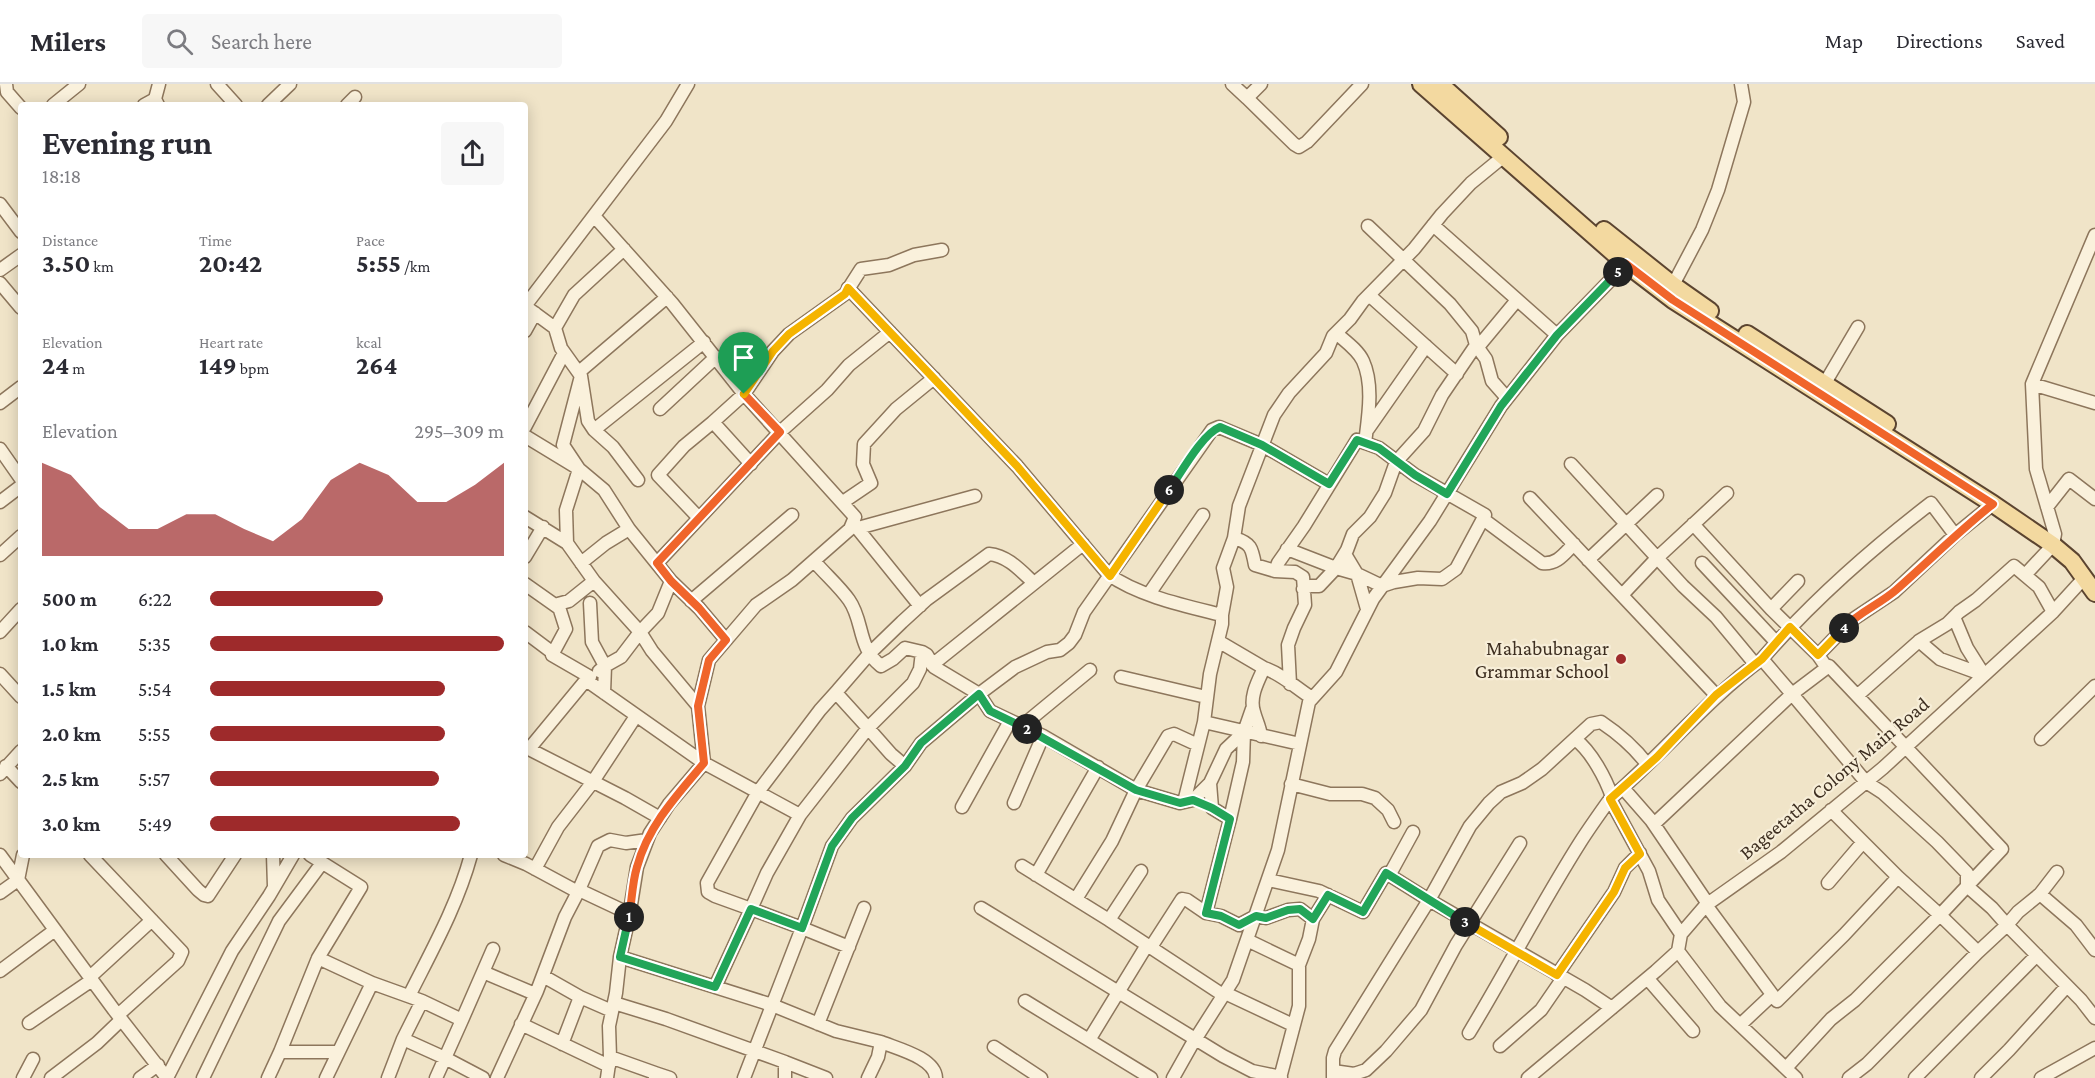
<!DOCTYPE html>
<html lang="en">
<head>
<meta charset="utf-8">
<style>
	:root { --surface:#fff; --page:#f7f7f7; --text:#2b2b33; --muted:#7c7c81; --line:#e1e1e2; --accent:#9e2a2b }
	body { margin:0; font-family:"Crimson Pro",serif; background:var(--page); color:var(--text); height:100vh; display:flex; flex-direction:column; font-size:22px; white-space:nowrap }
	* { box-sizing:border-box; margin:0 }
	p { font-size:20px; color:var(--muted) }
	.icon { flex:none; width:33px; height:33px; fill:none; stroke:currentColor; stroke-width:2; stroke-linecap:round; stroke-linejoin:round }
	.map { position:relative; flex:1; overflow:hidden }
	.panel { position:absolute; left:18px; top:18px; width:510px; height:756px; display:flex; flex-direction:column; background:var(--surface); border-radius:6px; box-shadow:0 3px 15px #0003 }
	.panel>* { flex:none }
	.pin { position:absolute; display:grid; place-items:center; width:51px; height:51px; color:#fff; margin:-62px -26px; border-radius:50% 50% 50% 0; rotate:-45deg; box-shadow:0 0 6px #0007 }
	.pin .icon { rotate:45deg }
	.km { position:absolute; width:30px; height:30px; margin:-15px; border-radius:50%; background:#222; color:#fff; font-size:16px; line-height:30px; text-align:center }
	.round { display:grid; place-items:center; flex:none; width:63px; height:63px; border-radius:6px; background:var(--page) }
	.headline { display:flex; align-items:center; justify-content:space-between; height:102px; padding:0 24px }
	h1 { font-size:33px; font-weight:700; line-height:45px }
	.stats { display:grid; grid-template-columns:repeat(3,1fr); gap:9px; height:102px; padding:6px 24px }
	.stats div { display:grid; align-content:center }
	.stats b { font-size:26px; font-weight:700 }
	.stats small { font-size:16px; font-weight:400 }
	.stats p { font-size:16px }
	.chart { height:168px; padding:12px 24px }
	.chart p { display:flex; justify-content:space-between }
	.chart svg { width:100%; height:108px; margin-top:6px; fill:var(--accent); opacity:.7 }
	ul { padding:0 24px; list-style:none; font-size:20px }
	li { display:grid; grid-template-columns:96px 72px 1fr; align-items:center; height:45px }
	li i { height:15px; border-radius:8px; background:var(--accent) }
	header { display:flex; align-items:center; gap:36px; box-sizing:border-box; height:84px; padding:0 30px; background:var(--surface); border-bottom:2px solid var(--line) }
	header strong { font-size:28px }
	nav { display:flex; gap:33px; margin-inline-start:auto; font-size:21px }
	.search { width:420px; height:54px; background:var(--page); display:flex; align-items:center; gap:15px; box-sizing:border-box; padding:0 21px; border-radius:6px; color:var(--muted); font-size:22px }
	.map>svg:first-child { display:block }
</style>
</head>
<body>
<header>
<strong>Milers</strong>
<div class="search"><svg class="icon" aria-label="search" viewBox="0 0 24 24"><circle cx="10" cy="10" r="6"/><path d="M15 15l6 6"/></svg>Search here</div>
<nav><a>Map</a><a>Directions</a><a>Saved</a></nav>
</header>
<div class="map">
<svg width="2095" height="994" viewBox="0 0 2095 994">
	<rect width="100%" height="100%" fill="#f0e4c8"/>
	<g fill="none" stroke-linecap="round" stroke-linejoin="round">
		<!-- minor casing -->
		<g stroke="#8d765c" stroke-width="15">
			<path id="minor" d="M6,0L7,8L21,24
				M217,0L236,21
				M1232,0L1247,14L1261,0
				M1247,14L1294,60L1299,63L1307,58L1362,0
				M53,21L79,0
				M144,21L155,15
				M158,21L155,15L159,0
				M268,21L290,0
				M347,21L355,13
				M0,120L21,148
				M594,132L672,219L744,310L855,433L850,445L792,496L756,521L709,576L698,622L704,679L669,720L650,749L637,783L629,833L620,873L772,921L836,947L881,958L878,973L868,994
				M1433,141L1557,251
				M1368,142L1450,220L1472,247L1476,261L1486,275L1492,297L1507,314
				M0,186L21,171
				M0,199L21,224
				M1673,201L1702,146L1718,106L1744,18L1741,0
				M848,204L1017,382L1108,490C1138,512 1186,522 1222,531V540L1210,590L1204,638L1300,660
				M1369,211L1457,290
				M555,244L574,211L624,165
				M525,247L535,229
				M1336,249C1345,257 1358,266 1363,277C1374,301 1368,334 1365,359
				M1478,263L1517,216
				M579,288L667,213
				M581,292L561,264L555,244L525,222L666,37L688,0
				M1825,299L1858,243
				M2032,300L2095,319
				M0,319L21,303
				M660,325L716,273
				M713,338L744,310L773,267L789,250L845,210L861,185L889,181L914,171L942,166
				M525,343L564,269
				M1368,345L1426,262
				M594,346L704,258
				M525,352L576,383
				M0,365L21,395
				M1571,380L1683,502L1716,533L1755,580
				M579,385L563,361L581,292L588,337L594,346L613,363L638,396
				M1530,414L1716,611
				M0,418L21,402
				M843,418L871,399L863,380L864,360L896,325L934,294
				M2047,423L2069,395L2095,415
				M525,433L567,459L594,497L640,548L658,529L671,497
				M699,434L658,391L684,362L713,338L751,380
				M1483,435L1542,479C1557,481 1564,470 1574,460
				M853,439L920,522
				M1693,440L1771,525L1818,571
				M858,444L975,412
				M629,445L671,497L699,524L726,556
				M1955,451L1894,508L1852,536L1818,571L1825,581L1829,582L1792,610L1762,575C1812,517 1870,466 1931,419L1955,451L1993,420
				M1234,454C1251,459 1252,464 1255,481L1275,487L1278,479L1304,442L1357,356L1379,364L1415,391L1485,431L1456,485L1442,495L1418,494L1394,498L1382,502L1357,490L1367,525
				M567,459L566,426L579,385L604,406L629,445L606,459L581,479
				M1287,465L1336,484L1319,502H1310L1303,505
				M1345,470L1357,490L1336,484L1347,466L1353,450L1370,433L1385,409L1396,378L1424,347L1442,311L1476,261
				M0,471L21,452
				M525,473L543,443
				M1588,476L1657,411
				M814,477C825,490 839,502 849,516C864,537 857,563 881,582L893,575L905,564L922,568L927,571L934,583L979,610L1015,583L1047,568L1060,566L1069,559L1075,551L1084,528L1212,346L1219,343L1262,361L1329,400
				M657,479L780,348L827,306L849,281L890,248
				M1702,479L1776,558
				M1275,487L1295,488L1303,493L1305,521L1294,544L1288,561L1290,600
				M2025,491L2053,461L2055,450L2036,385L2032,300L2095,151
				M525,500L559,524
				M1149,510L1203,431
				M1622,511L1657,474L1727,409
				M691,517L792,431
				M590,519L592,558L605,582L599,587
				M1771,525L1798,497
				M1222,531L1227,503L1223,484L1234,454L1239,422L1274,331L1289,309L1326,269L1333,252L1350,235L1363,217L1414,165L1442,130L1471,99L1504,72
				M1954,533L1967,564L1984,591
				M0,548L21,525
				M525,548L553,569
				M1218,557L1264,584
				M932,581L1083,460
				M0,590L21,613
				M1984,591L1940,575L1919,557L1947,540L1959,528L1976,516L2014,482L2039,503L2053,528
				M590,593L552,571L566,545L558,520L569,517L594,497
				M1121,593L1206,613
				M838,606L820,626L758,708L707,799L708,808L715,812L751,825L767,789L800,731L868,644L838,611V606L870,569L902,538L926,516L989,470C1008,472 1020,486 1034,499
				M604,609L605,582L621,573L640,548L652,567L698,622
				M1858,611L1919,557
				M1022,642L1090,586
				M1261,652C1260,643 1256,636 1254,628C1249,613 1258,597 1264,584C1282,590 1296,604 1312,614
				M2041,655L2095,602
				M1576,656C1591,667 1606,695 1612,713
				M525,663L625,714L660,734
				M529,665L586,596L704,679L800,731
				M6,682L21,698
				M905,682L891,670L868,644L913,599L920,585L922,568
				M0,690L21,667
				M1210,699L1226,665L1244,648
				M1291,700L1330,710H1362L1375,714L1388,726L1394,738
				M1623,704L1651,736L1708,820
				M1184,718L1204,638
				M1014,719L1043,652
				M962,723L1010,637
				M1831,726L1898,793
				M1654,740L1792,610L1866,698L1883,709L1937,758L1967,789V802L1992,824L2007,841L2018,828L2040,810
				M0,771L114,926L167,994
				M90,771L182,868L178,877L118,931
				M166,771L198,806L204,811L208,812L235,771
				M273,771L274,802
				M310,771L361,803L318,874
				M504,771L526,780L578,808
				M1022,782L1109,836L1223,911
				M535,785L558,743L592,699L636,632
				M2057,788L2040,810L2076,841L2095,866
				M1390,790L1413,748
				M1036,791L1098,683
				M1268,796L1319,807L1363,828L1386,789L1429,816L1585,906L1612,924
				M1828,799L1863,758
				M579,806L630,830
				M0,809L18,796L23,771
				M1076,815L1112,757L1136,706L1168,652L1174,650L1198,661
				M1706,821L1777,917L1844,851L1898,793L1940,831L2002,765L1829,582
				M981,824L1223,972L1252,987L1281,993
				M1206,829L1230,735
				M1109,836L1141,787
				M1681,850L1658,816L1649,787L1610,715C1663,670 1706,616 1762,575
				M1247,856L1299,881L1309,855L1313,835L1328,811
				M1151,863L1182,815L1187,816L1206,829L1221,832L1239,841L1256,832L1266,834L1288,826L1300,825L1313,835
				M1678,867L1720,922L1796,994
				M0,887L55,846
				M483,888L493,865
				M1557,891L1614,808L1625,784L1640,769
				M543,892L580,913
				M90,893L152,836
				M1648,895L1693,947
				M715,903L751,825L802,844L832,762L852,734L905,682L921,659L979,610L990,627L1043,652L1136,706L1180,719L1193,716L1210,699L1212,724L1230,735L1243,678L1244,648L1252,625
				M1225,909L1293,941
				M409,912C432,866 457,822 471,771
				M1025,917L1151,994
				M614,919L666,935L785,978V994
				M462,936L483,888L535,910
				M29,939L92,896
				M521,940L609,982
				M818,940L864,824
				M1740,941L1772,911
				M1469,949C1507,886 1541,820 1581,757C1590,743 1600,729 1610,715
				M403,955L422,917
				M1089,956L1147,861
				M881,958C898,965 935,974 936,994
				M562,960L580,913L612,927
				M1500,962L1541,926L1563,894
				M994,963L1041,994
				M280,968H338
				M610,973L609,942L616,909L620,873
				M785,978L826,994
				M1786,984L1831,935L1855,916L1940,831L1978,868
				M1333,987L1354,990L1366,986L1386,967L1421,926L1456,861L1520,759
				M655,989L670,994
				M23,994L33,975
				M51,994L97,959L121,936
				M140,994L158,981
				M167,994L232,867L269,812L293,771
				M203,994L279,837L322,779
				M268,994L280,968L318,874L372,899
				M326,994L372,899L422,917L462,936L445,974L403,955L388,994
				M436,994L445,974L483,994
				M497,994L537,907L565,833L578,808L598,762L610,756L626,759L647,756
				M607,994L610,973L655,989V994
				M744,994L802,844L849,863
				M1173,994L1191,962L1233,896L1278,766L1309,618L1336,588L1373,515L1430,437L1501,322L1557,251L1626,180
				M1280,994L1299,922V881
				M1333,994V974L1335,967L1429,816L1470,742L1489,719L1501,708L1522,699L1542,685L1591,640L1601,638C1619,650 1634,663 1647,680
				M1528,994L1656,887L1678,867L1681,850L1706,821L1781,768L1883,684L2053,528L2085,493
				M1849,994L1867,980L1978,868L2007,841L2081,916L2095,934
				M1915,994L2037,871
				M1981,994L2009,966L2067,902
				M2041,994L2095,964"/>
		</g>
		<!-- major casing -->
		<g stroke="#5b4430" stroke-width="20">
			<path id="major" d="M1421,0L1626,180L1673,216L1993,420L2053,461L2072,477L2095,509
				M1440,0L1499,53
				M1604,146L1673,201L1710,227
				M1747,250L1887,340"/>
		</g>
		<!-- minor -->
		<use href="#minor" stroke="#faf1dc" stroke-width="12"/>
		<!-- major -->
		<use href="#major" stroke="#f3d9a0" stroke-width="16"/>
	</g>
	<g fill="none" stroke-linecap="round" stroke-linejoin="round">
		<!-- split-1 casing -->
		<g stroke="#fff" stroke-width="12">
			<path id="split-1" d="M629,833C632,817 632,799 637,783C648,742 677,711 704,679L698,622L709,576L726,556L699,524L671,497L657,479L780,348L744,310"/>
		</g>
		<!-- split-2 casing -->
		<g stroke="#fff" stroke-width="12">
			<path id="split-2" d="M629,833L620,873L715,903L751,825L802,844L832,762L852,734L905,682L921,659L979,610L990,627L1027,645"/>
		</g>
		<!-- split-3 casing -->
		<g stroke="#fff" stroke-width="12">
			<path id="split-3" d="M1027,645L1136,706L1180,719L1193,716L1212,724L1230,735L1206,829L1221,832L1239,841L1256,832L1266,834L1288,826L1300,825L1313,835L1328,811L1363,828L1386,789L1465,838"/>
		</g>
		<!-- split-4 casing -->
		<g stroke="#fff" stroke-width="12">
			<path id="split-4" d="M1465,838L1557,891L1614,808L1625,784L1640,770L1610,715L1657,673L1716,611L1762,575L1790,543L1818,571L1844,544"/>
		</g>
		<!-- split-5 casing -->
		<g stroke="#fff" stroke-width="12">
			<path id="split-5" d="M1618,188L1626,180L1673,216L1993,420C1959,447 1929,477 1896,506C1880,520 1859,528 1844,544"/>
		</g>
		<!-- split-6 casing -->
		<g stroke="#fff" stroke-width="12">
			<path id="split-6" d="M1169,406C1181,389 1202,350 1220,343L1262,361L1329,400L1357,356L1379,364L1415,391L1447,410L1501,322L1557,251L1618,188"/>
		</g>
		<!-- split-7 casing -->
		<g stroke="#fff" stroke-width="12">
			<path id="split-7" d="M744,310L773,267L789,250L845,210L848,204L1017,382L1110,492L1169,406"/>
		</g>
		<!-- split-1 -->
		<use href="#split-1" stroke="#f0652b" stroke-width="8"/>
		<!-- split-2 -->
		<use href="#split-2" stroke="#22a559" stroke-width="8"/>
		<!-- split-3 -->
		<use href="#split-3" stroke="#22a559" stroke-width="8"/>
		<!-- split-4 -->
		<use href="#split-4" stroke="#f5b400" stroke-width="8"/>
		<!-- split-5 -->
		<use href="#split-5" stroke="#f0652b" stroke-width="8"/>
		<!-- split-6 -->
		<use href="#split-6" stroke="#22a559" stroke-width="8"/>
		<!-- split-7 -->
		<use href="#split-7" stroke="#f5b400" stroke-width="8"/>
	</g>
	<!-- markers -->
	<circle fill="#9e2a2b" stroke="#f7eed8" stroke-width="2" cx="1621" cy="575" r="6"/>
	<g text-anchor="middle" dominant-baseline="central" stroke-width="4.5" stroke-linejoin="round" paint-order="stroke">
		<!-- poi labels -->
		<g font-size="20" fill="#3d2e20" stroke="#f7eed8" text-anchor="end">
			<text x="1609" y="564">Mahabubnagar<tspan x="1609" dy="23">Grammar School</tspan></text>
		</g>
		<!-- street labels -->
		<g font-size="20" fill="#3d2e20" stroke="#f7eed8">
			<text transform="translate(1834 694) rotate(-40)">Bageetatha Colony Main Road</text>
		</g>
	</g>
</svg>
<div class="pin" style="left:744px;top:310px;background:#1e9e55"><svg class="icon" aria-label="arrive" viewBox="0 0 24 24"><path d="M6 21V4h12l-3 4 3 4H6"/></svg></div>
<b class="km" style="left:629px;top:833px">1</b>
<b class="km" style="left:1027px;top:645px">2</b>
<b class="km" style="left:1465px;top:838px">3</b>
<b class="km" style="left:1844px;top:544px">4</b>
<b class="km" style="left:1618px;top:188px">5</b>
<b class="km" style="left:1169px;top:406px">6</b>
<section class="panel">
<div class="headline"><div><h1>Evening run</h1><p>18:18</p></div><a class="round"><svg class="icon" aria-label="share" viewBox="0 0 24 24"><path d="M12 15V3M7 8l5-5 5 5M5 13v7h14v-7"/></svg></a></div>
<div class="stats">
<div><p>Distance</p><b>3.50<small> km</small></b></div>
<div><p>Time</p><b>20:42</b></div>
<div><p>Pace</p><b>5:55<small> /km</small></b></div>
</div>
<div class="stats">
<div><p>Elevation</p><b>24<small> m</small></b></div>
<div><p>Heart rate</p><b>149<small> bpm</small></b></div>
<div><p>kcal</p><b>264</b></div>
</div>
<div class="chart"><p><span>Elevation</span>295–309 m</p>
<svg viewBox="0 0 160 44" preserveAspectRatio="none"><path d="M0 44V6L10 11L20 24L30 33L40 33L50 27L60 27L70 33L80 38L90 29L100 13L110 6L120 11L130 22L140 22L150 15L160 6V44z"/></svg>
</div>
<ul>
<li><b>500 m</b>6:22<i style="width:59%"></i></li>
<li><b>1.0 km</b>5:35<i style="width:100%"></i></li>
<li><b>1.5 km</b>5:54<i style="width:80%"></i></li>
<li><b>2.0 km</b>5:55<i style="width:80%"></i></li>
<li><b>2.5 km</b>5:57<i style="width:78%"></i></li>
<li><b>3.0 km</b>5:49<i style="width:85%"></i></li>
</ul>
</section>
</div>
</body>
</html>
